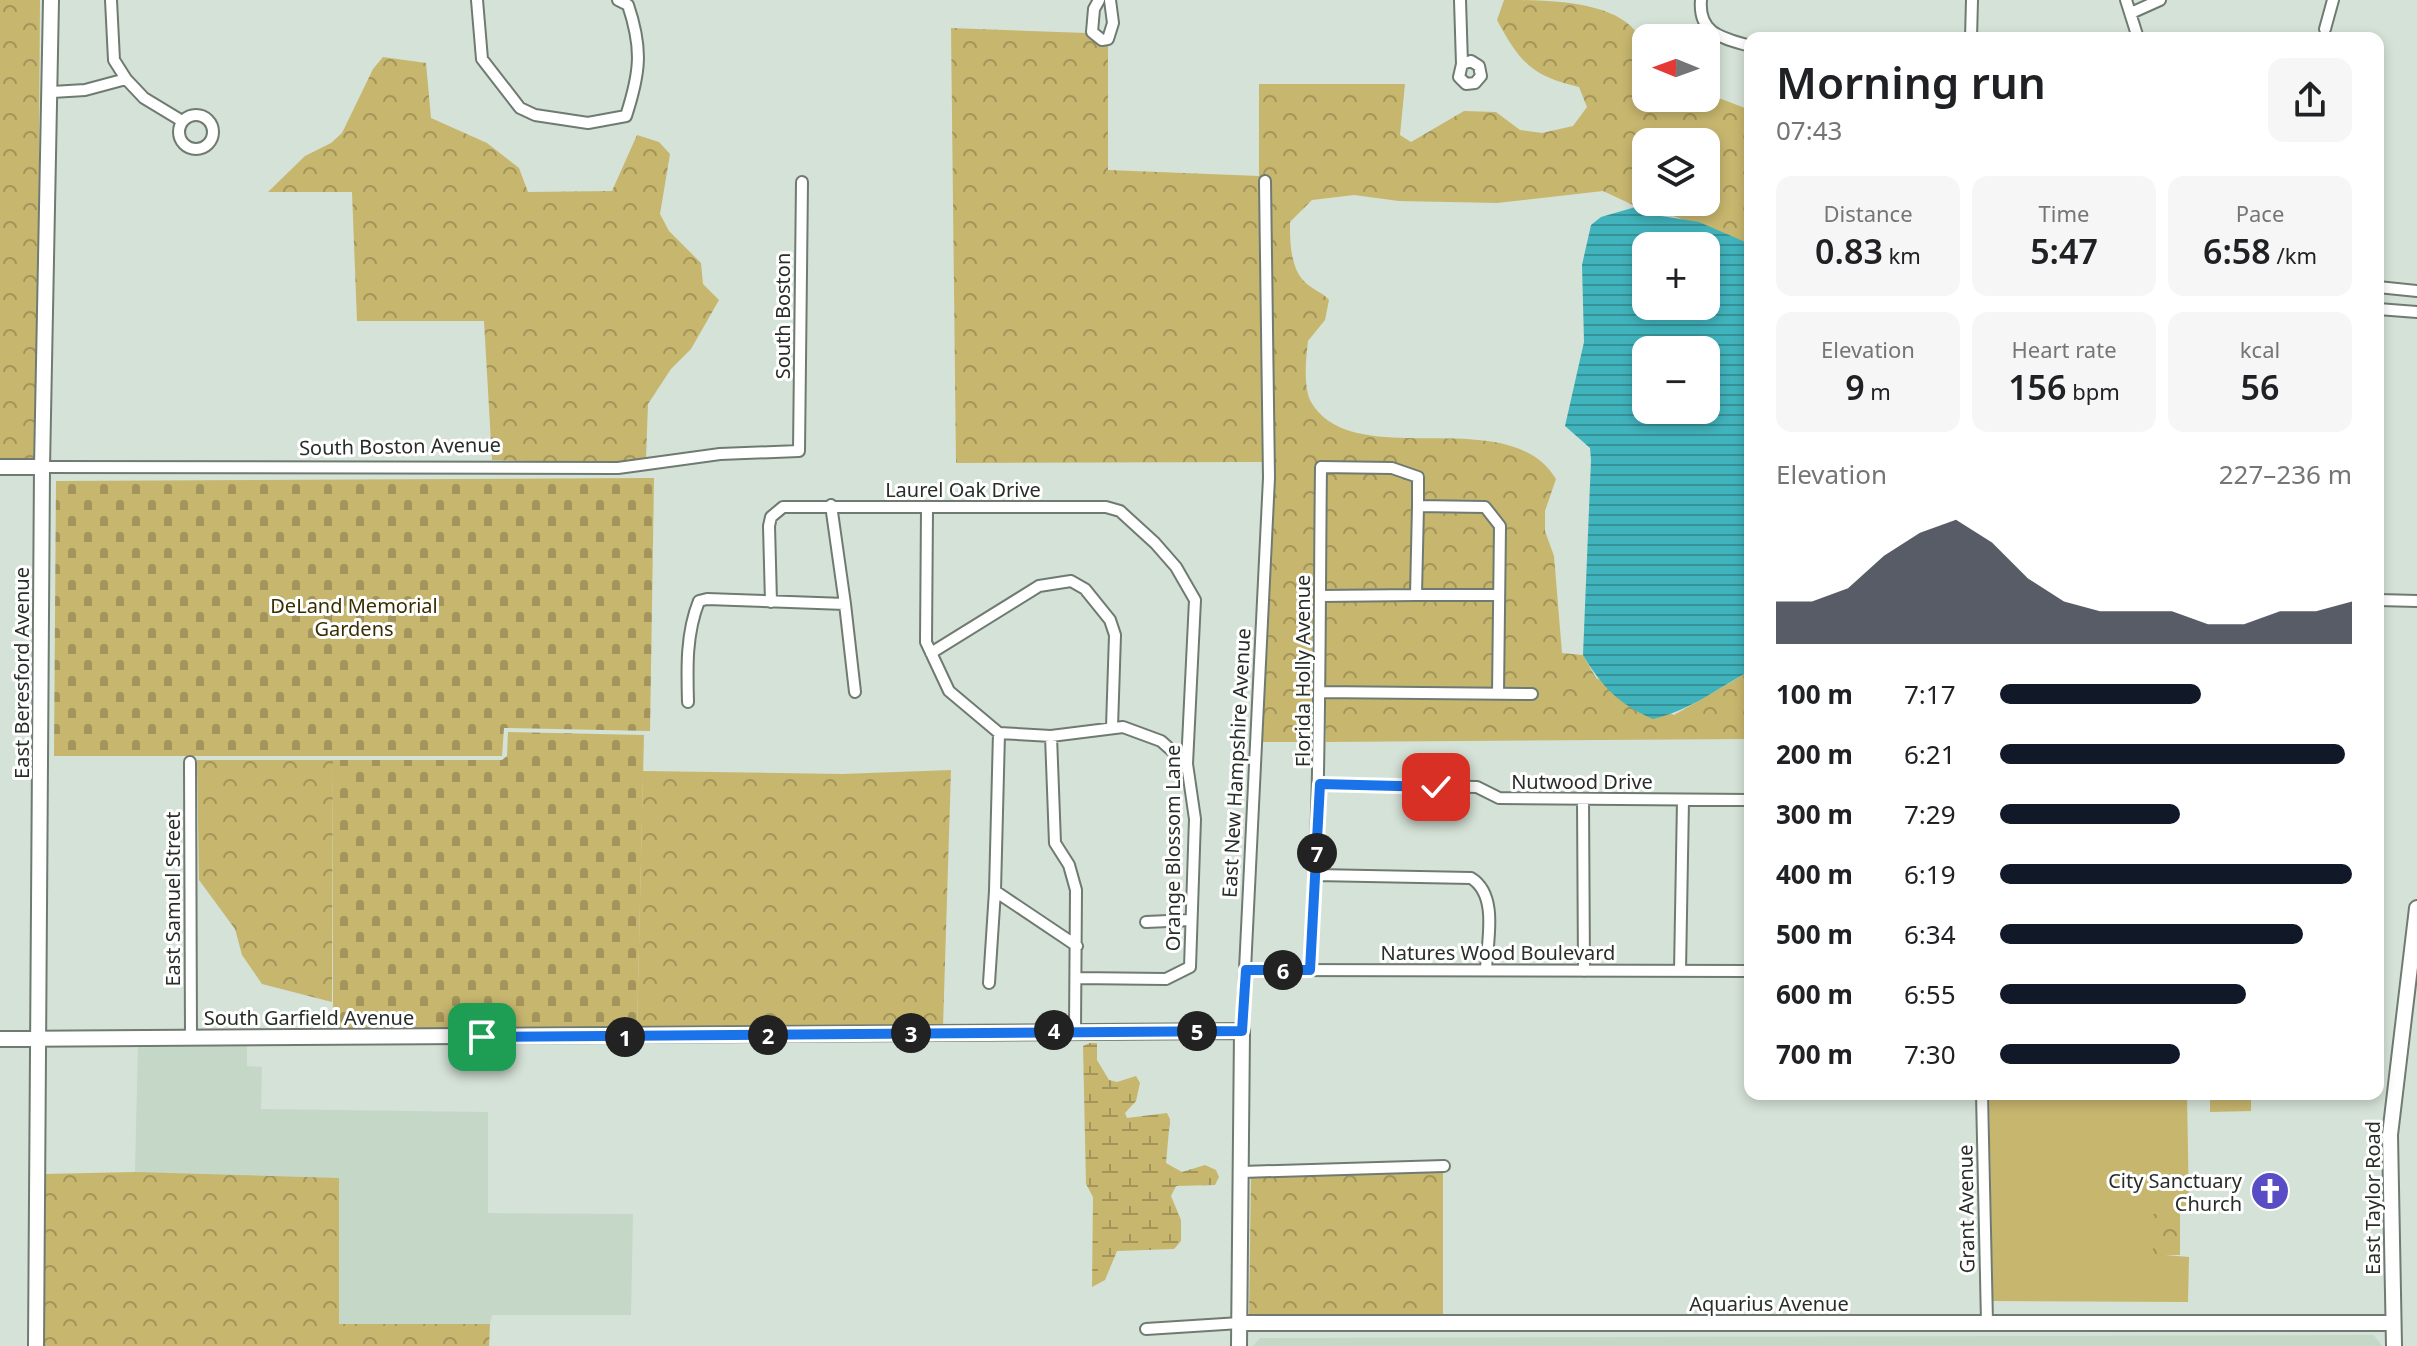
<!DOCTYPE html>
<html lang="en">
<head>
<meta charset="utf-8">
<style>
	:root { --surface:#fff; --page:#f6f6f6; --text:#202124; --muted:#757577; --accent:#111827 }
	body { margin:0; font-family:"Noto Sans",sans-serif; background:var(--page); color:var(--text); height:100vh; display:flex; flex-direction:column; font-size:30px; white-space:nowrap }
	* { box-sizing:border-box; margin:0 }
	p { font-size:26px; color:var(--muted) }
	.icon { flex:none; width:44px; height:44px; fill:none; stroke:currentColor; stroke-width:2; stroke-linecap:round; stroke-linejoin:round }
	.map { position:relative; flex:1; overflow:hidden }
	.panel { position:absolute; left:1744px; top:32px; width:640px; height:1068px; display:flex; flex-direction:column; background:var(--surface); border-radius:16px; box-shadow:0 4px 12px #0003 }
	.panel>* { flex:none }
	.needle { width:52px; rotate:271deg }
	.controls { position:absolute; left:1632px; top:24px; display:grid; gap:16px }
	.controls a { display:grid; place-items:center; width:88px; height:88px; border-radius:16px; background:var(--surface); box-shadow:0 4px 12px #0003; font-size:40px }
	.pin { position:absolute; display:grid; place-items:center; width:68px; height:68px; color:#fff; margin:-34px; border-radius:16px; box-shadow:0 4px 12px #0006 }
	.km { position:absolute; width:40px; height:40px; margin:-20px; border-radius:50%; background:#222; color:#fff; font-size:22px; line-height:40px; text-align:center }
	.round { display:grid; place-items:center; flex:none; width:84px; height:84px; border-radius:16px; background:var(--page) }
	.head { display:flex; align-items:center; justify-content:space-between; height:136px; padding:0 32px }
	h1 { font-size:44px; font-weight:600; line-height:60px }
	.figures { display:grid; grid-template-columns:repeat(3,1fr); gap:12px; height:136px; padding:8px 32px }
	.figures div { display:grid; align-content:center; border-radius:16px; background:var(--page); text-align:center }
	.figures b { font-size:34px; font-weight:600 }
	.figures small { font-size:22px; font-weight:400 }
	.figures p { font-size:22px }
	.chart { height:224px; padding:16px 32px }
	.chart p { display:flex; justify-content:space-between }
	.chart svg { width:100%; height:144px; margin-top:8px; fill:var(--accent); opacity:.7 }
	ul { padding:0 32px; list-style:none; font-size:26px }
	li { display:grid; grid-template-columns:128px 96px 1fr; align-items:center; height:60px }
	li i { height:20px; border-radius:10px; background:var(--accent) }
	.map>svg:first-child { display:block }
</style>
</head>
<body>
<div class="map">
<svg width="2417" height="1346" viewBox="0 0 2417 1346">
	<defs>
		<pattern id="forest-crowns" width="20" height="18" patternUnits="userSpaceOnUse" patternTransform="scale(2)"><rect width="20" height="18" fill="#c7b66e"/><path d="M2 6a3 3 0 1 1 6 0M12 15a3 3 0 1 1 6 0" fill="none" stroke="#a2945a"/></pattern>
		<pattern id="wetland-marsh" width="20" height="14" patternUnits="userSpaceOnUse" patternTransform="scale(2)"><rect width="20" height="14" fill="#c7b66e"/><path d="M1 5h8M5 5V1M11 12h8M15 12V8" fill="none" stroke="#a2945a"/></pattern>
		<pattern id="cemetery-stones" width="16" height="16" patternUnits="userSpaceOnUse" patternTransform="scale(2)"><rect width="16" height="16" fill="#c7b66e"/><path d="M2 7V4a2 2 0 0 1 4 0v3zM10 15v-3a2 2 0 0 1 4 0v3z" fill="#a2945a"/></pattern>
		<pattern id="water-rules" width="6" height="5" patternUnits="userSpaceOnUse" patternTransform="scale(2)"><rect width="6" height="5" fill="#41b3bc"/><path d="M0 2.5h6" fill="none" stroke="#369299"/></pattern>
	</defs>
	<rect width="100%" height="100%" fill="#d5e2d7"/>
	<!-- built -->
	<path fill="#c5d8c8" d="M247,1041V1066L262,1067L261,1109L488,1112V1213L633,1214L631,1315H492L490,1324H339L135,1172L138,1042Z
		M2374,1335L2382,1346H1253L1260,1338Z"/>
	<!-- green -->
	<path fill="#c7b66e" d="M1989,1094H2187L2189,1208L2180,1214H2153V1254L2189,1257L2188,1302L1993,1301Z
		M2210,1094H2251V1111L2210,1112Z"/>
	<!-- forest -->
	<path fill="url(#forest-crowns)" fill-rule="evenodd" d="M0,0H40L37,462H0Z
		M1504,0C1542,0 1612,0 1636,32C1647,51 1646,77 1646,98H1706V93L1750,110V244L1668,214L1648,212L1603,191L1497,203L1399,201L1354,195L1312,200L1290,222C1290,242 1290,270 1307,284C1315,291 1322,292 1329,300L1325,320L1308,341C1306,358 1303,387 1311,402C1354,475 1508,400 1556,479L1545,511V531L1554,556L1562,653L1583,655L1596,678L1674,715L1750,671V739L1326,742L1325,697L1537,699L1538,690L1504,689L1505,526C1492,493 1454,502 1423,501L1425,474L1394,464L1316,462L1312,671L1314,742H1262L1264,462L956,463L951,28L1086,33L1092,41L1108,44V170L1259,176V84H1405L1400,135L1411,142L1464,111L1496,112L1520,130L1542,133L1573,126L1587,107L1579,87C1531,76 1519,61 1497,20ZM1646,142H1706V202H1646Z
		M383,57L426,63L431,118L487,143L519,168L528,192L612,191L637,135L659,142L670,154L660,214L669,231L701,263L703,284L719,300L691,349L671,369L648,404L646,459L618,463L492,460L484,321H357L352,192H268L305,156L331,143L342,133L373,69Z
		M1327,472L1391,473L1412,480L1411,590L1325,591Z
		M1423,511L1483,512L1494,527L1493,591L1422,590Z
		M1493,600V689L1324,687L1325,601Z
		M197,760H333L332,1002L262,984L242,955L235,929L199,880Z
		M951,770L943,1027L637,1030L643,771L842,774Z
		M1443,1171V1316L1249,1317L1251,1177Z
		M135,1172L339,1178V1324H490L489,1346H42L43,1174Z
		M2153,1214H2180V1255H2153Z"/>
	<!-- wetland -->
	<path fill="url(#wetland-marsh)" d="M1090,1043H1097V1060L1109,1080L1117,1082L1136,1076L1140,1083L1136,1101L1125,1113L1127,1118L1167,1113L1170,1119L1166,1163L1182,1172L1205,1165L1216,1170L1219,1177L1215,1185L1176,1186L1171,1196L1181,1220V1241L1174,1249L1117,1251L1105,1280L1092,1287L1093,1197L1086,1184L1083,1046Z"/>
	<!-- cemetery -->
	<path fill="url(#cemetery-stones)" d="M654,478L650,731L504,728L502,756H54L56,481Z
		M508,732L644,735L637,1030L333,1029V760H502L507,756Z"/>
	<!-- water -->
	<path fill="url(#water-rules)" fill-rule="evenodd" d="M1639,206L1655,215L1699,222L1750,244V671C1718,688 1689,711 1653,719C1620,705 1601,686 1583,655L1591,460L1590,448L1565,426L1584,342L1582,265L1591,225L1601,217ZM1706,246V306H1646V246ZM1646,350H1706V410H1646Z"/>
	<g fill="none" stroke-linecap="round" stroke-linejoin="round">
		<!-- street casing -->
		<g stroke="#6f7b71" stroke-width="14">
			<path id="street" d="M111,0L114,60L126,79
				M477,0L482,59L520,108L535,115L588,123L626,116C640,73 643,49 628,5L618,0
				M1099,0L1094,9L1092,32L1102,40L1108,39L1113,23L1110,0
				M1460,0L1462,64L1459,77L1466,84L1475,83L1481,76L1479,66L1471,61L1462,64
				M1701,0C1698,34 1723,38 1750,46
				M2126,0L2138,38
				M2131,13L2160,0
				M2325,29L2333,0
				M1971,38L1972,0
				M52,92L85,90L126,79L144,98L182,121
				M179 132a17 17 0 1 1 34 0a17 17 0 1 1-34 0Z
				M2378,287L2417,291
				M2378,309L2417,312
				M42,467L618,468L720,454L799,451L802,182
				M831,505L845,604
				M927,509L926,642L949,691L999,733L995,891L1077,946
				M1320,596L1416,595
				M2378,600L2417,601
				M771,602L769,526L771,517L783,507H1106L1120,511L1155,543L1176,567L1195,600L1187,764L1195,819L1190,967L1166,979L1076,978
				M931,653L1039,586L1071,581L1085,589L1110,620L1115,635L1112,727
				M1319,692L1532,694
				M1498,693L1500,526L1485,507L1418,506L1416,595H1499
				M688,702C687,668 686,633 699,601L707,599L845,604L855,692
				M999,733L1051,736L1123,727L1161,741L1187,764
				M1051,736L1055,843L1069,865L1076,890L1075,1030
				M190,762L191,1037
				M1320,784L1477,787L1499,798L1750,800
				M1583,799L1584,971
				M1316,875L1471,878C1499,895 1487,942 1486,970
				M1146,922L1191,920
				M1246,970L1750,971
				M1310,970C1321,802 1319,635 1321,467L1392,468L1418,477V506
				M1680,971L1683,800
				M989,983L995,891
				M1242,1031L1269,478L1265,181
				M1982,1094L1987,1322
				M1242,1172L1444,1166
				M1146,1329L1240,1323"/>
		</g>
		<!-- secondary casing -->
		<g stroke="#6f7b71" stroke-width="18">
			<path id="secondary" d="M0,467H42
				M0,1039L1242,1031L1239,1346
				M1240,1323H2392
				M36,1346L42,467L51,0
				M2394,1346L2390,1135L2417,908"/>
		</g>
		<!-- street -->
		<use href="#street" stroke="#fff" stroke-width="10"/>
		<!-- secondary -->
		<use href="#secondary" stroke="#fff" stroke-width="14"/>
	</g>
	<g fill="none" stroke-linecap="round" stroke-linejoin="round">
		<!-- route casing -->
		<g stroke="#fff" stroke-width="16">
			<path id="route" d="M482,1037L1242,1031L1246,970H1310L1320,784L1436,787"/>
		</g>
		<!-- route -->
		<use href="#route" stroke="#1a73e8" stroke-width="10"/>
	</g>
	<!-- icons -->
	<defs>
		<g id="church-disc" transform="scale(2)"><circle r="9.5" fill="#584dc5" stroke="#fff"/><path d="M-1.2-6h2.4v3.5h3.3v2.4h-3.3V6h-2.4V-.1h-3.3v-2.4h3.3Z" fill="#fff"/></g>
	</defs>
	<g fill-rule="evenodd">
		<use href="#church-disc" x="2270" y="1191"/>
	</g>
	<g text-anchor="middle" dominant-baseline="central" stroke-width="6" stroke-linejoin="round" paint-order="stroke">
		<!-- street labels -->
		<g font-size="20" fill="#282d29" stroke="#fff">
			<text transform="translate(782 316) rotate(-90)">South Boston</text>
			<text transform="translate(400 446) rotate(-1)">South Boston Avenue</text>
			<text x="963" y="489">Laurel Oak Drive</text>
			<text transform="translate(1302 671) rotate(-90)">Florida Holly Avenue</text>
			<text transform="translate(21 673) rotate(-90)">East Beresford Avenue</text>
			<text transform="translate(1236 763) rotate(-87)">East New Hampshire Avenue</text>
			<text x="1582" y="781">Nutwood Drive</text>
			<text transform="translate(1172 848) rotate(-90)">Orange Blossom Lane</text>
			<text transform="translate(172 899) rotate(-90)">East Samuel Street</text>
			<text x="1498" y="952">Natures Wood Boulevard</text>
			<text x="309" y="1017">South Garfield Avenue</text>
			<text transform="translate(2372 1198) rotate(-90)">East Taylor Road</text>
			<text transform="translate(1966 1209) rotate(-91)">Grant Avenue</text>
			<text x="1769" y="1303">Aquarius Avenue</text>
		</g>
		<!-- park labels -->
		<g font-size="20" fill="#382e00" stroke="#fff">
			<text x="354" y="605">DeLand Memorial<tspan x="354" dy="23">Gardens</tspan></text>
		</g>
		<!-- poi labels -->
		<g font-size="20" fill="#282d29" stroke="#fff" text-anchor="end">
			<text x="2242" y="1180">City Sanctuary<tspan x="2242" dy="23">Church</tspan></text>
		</g>
	</g>
</svg>
<div class="controls">
<a><svg class="needle" viewBox="-14 -14 28 28"><path d="M0-13l5 13h-10z" fill="#e53935"/><path d="M0 13l5-13h-10z" fill="#757577"/></svg></a>
<a><svg class="icon" aria-label="layers" viewBox="0 0 24 24"><path d="M12 4l9 5-9 5-9-5zM3 14l9 5 9-5"/></svg></a>
<a>+</a>
<a>−</a>
</div>
<div class="pin" style="left:482px;top:1037px;background:#1e9e55"><svg class="icon" aria-label="arrive" viewBox="0 0 24 24"><path d="M6 21V4h12l-3 4 3 4H6"/></svg></div>
<div class="pin" style="left:1436px;top:787px;background:#d93025"><svg class="icon" aria-label="check" viewBox="0 0 24 24"><path d="M5 12l5 5 9-10"/></svg></div>
<b class="km" style="left:625px;top:1037px">1</b>
<b class="km" style="left:768px;top:1035px">2</b>
<b class="km" style="left:911px;top:1033px">3</b>
<b class="km" style="left:1054px;top:1030px">4</b>
<b class="km" style="left:1197px;top:1031px">5</b>
<b class="km" style="left:1283px;top:970px">6</b>
<b class="km" style="left:1317px;top:853px">7</b>
<section class="panel">
<div class="head"><div><h1>Morning run</h1><p>07:43</p></div><a class="round"><svg class="icon" aria-label="share" viewBox="0 0 24 24"><path d="M12 15V3M7 8l5-5 5 5M5 13v7h14v-7"/></svg></a></div>
<div class="figures">
<div><p>Distance</p><b>0.83<small> km</small></b></div>
<div><p>Time</p><b>5:47</b></div>
<div><p>Pace</p><b>6:58<small> /km</small></b></div>
</div>
<div class="figures">
<div><p>Elevation</p><b>9<small> m</small></b></div>
<div><p>Heart rate</p><b>156<small> bpm</small></b></div>
<div><p>kcal</p><b>56</b></div>
</div>
<div class="chart"><p><span>Elevation</span>227–236 m</p>
<svg viewBox="0 0 160 44" preserveAspectRatio="none"><path d="M0 44V31L10 31L20 27L30 17L40 10L50 6L60 13L70 24L80 31L90 34L100 34L110 34L120 38L130 38L140 34L150 34L160 31V44z"/></svg>
</div>
<ul>
<li><b>100 m</b>7:17<i style="width:57%"></i></li>
<li><b>200 m</b>6:21<i style="width:98%"></i></li>
<li><b>300 m</b>7:29<i style="width:51%"></i></li>
<li><b>400 m</b>6:19<i style="width:100%"></i></li>
<li><b>500 m</b>6:34<i style="width:86%"></i></li>
<li><b>600 m</b>6:55<i style="width:70%"></i></li>
<li><b>700 m</b>7:30<i style="width:51%"></i></li>
</ul>
</section>
</div>
</body>
</html>
